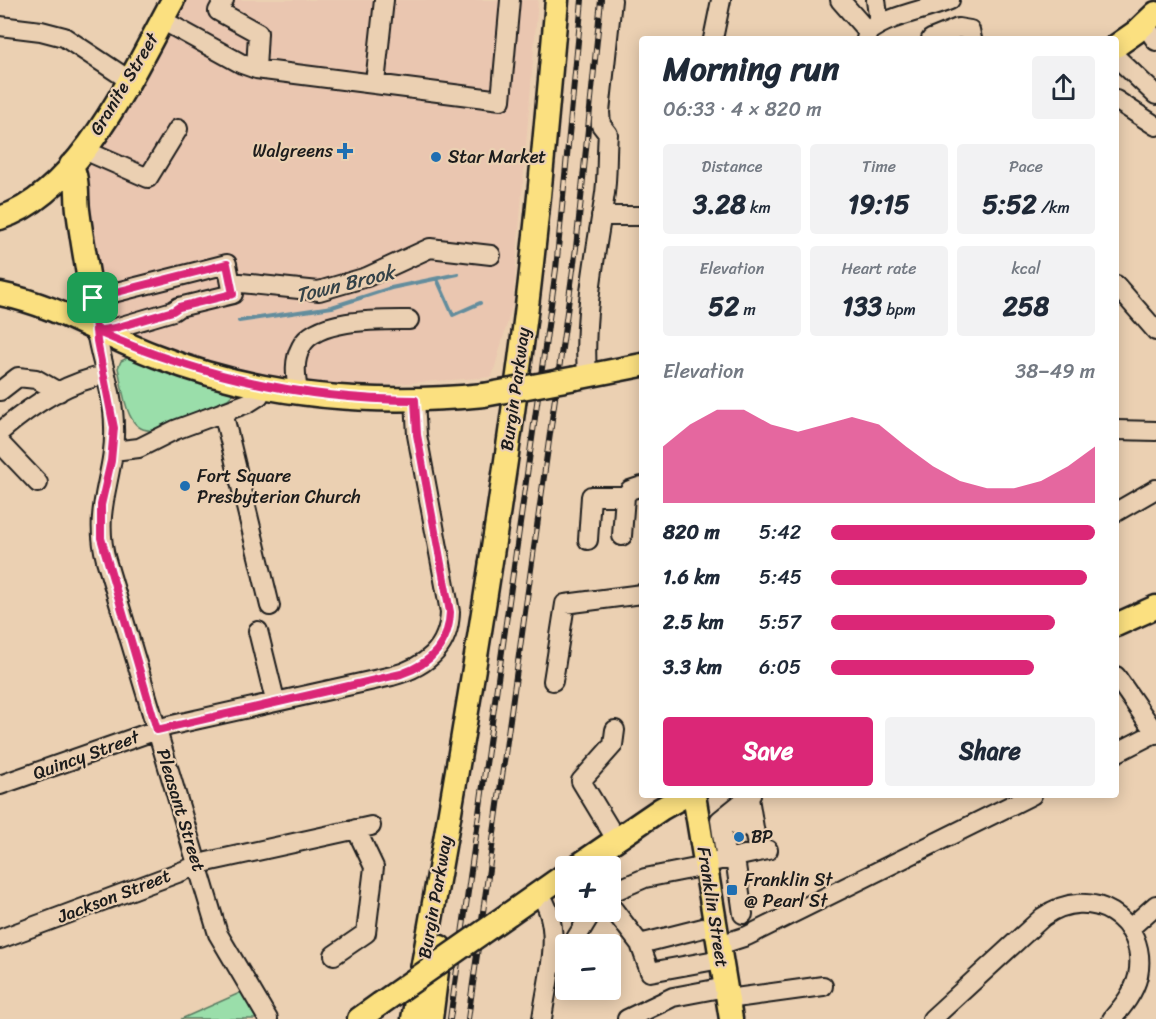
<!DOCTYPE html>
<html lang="en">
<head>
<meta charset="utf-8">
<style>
	:root { --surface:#fff; --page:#f2f2f3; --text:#1f2937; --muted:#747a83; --accent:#db2777 }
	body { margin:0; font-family:Sriracha,sans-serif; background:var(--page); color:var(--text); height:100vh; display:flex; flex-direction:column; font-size:22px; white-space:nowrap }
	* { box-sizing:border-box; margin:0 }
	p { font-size:20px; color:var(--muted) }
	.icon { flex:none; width:33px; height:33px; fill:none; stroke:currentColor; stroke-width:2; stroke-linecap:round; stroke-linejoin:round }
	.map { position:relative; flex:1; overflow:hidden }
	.details { position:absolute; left:639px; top:36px; width:480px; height:762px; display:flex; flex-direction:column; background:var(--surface); border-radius:6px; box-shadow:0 3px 15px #0003 }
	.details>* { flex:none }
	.tools { position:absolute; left:555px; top:856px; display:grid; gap:12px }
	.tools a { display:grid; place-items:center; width:66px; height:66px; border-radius:6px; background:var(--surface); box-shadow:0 3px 15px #0003; font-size:30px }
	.pin { position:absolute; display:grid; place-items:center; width:51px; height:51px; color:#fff; margin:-26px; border-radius:12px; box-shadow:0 3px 9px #0006 }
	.round { display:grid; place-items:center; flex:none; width:63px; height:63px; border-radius:6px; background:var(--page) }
	.head { display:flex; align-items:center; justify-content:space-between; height:102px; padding:0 24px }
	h1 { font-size:33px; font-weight:700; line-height:45px }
	.figures { display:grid; grid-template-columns:repeat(3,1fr); gap:9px; height:102px; padding:6px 24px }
	.figures div { display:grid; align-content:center; border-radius:6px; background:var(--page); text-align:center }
	.figures b { font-size:26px; font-weight:700 }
	.figures small { font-size:16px; font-weight:400 }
	.figures p { font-size:16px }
	.chart { height:168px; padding:12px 24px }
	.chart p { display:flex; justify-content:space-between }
	.chart svg { width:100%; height:108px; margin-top:6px; fill:var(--accent); opacity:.7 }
	.cta { display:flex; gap:12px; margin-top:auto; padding:12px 24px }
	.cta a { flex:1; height:69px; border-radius:6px; background:var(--accent); color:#fff; font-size:24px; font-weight:700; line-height:69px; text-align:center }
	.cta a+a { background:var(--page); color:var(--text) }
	ul { padding:0 24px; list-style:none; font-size:20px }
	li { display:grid; grid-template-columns:96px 72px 1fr; align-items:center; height:45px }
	li i { height:15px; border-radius:8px; background:var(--accent) }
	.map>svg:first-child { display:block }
</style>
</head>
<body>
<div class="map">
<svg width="1156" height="1019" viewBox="0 0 1156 1019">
	<rect width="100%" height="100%" fill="#ebd0b2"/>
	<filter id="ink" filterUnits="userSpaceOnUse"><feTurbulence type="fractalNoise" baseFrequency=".0167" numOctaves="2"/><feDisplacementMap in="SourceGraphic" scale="12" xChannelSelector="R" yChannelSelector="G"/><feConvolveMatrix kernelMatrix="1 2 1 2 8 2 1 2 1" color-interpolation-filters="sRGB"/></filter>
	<g filter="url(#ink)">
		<!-- built -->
		<path fill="#eac6b0" d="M186,0H538L513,303L492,377L342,388L265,381L161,357L114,326L95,281L74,185Z"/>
		<!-- green -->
		<path fill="#9adeaa" stroke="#5b7d63" stroke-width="1.5" d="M129,357L233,390V394L228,399L152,430C125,433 123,388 118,368L121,361Z
			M242,992L258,1019H181Z"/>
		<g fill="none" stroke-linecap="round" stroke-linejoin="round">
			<!-- stream -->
			<path stroke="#638d9d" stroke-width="4" d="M437,279L453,315L480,303
				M239,321L332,307L391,288L458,274"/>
			<!-- minor-tunnel -->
			<path stroke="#c2ac94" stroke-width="18" stroke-dasharray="18 9" stroke-linecap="butt" d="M739,828L742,846"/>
			<!-- minor casing -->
			<g stroke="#1c1c1c" stroke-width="22">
				<path id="minor" d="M224,0L218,11L258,33L256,69
					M840,0L868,32L866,39
					M876,0L879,23
					M162,20L242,64L256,69L501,100L510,0
					M0,26L41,31L64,37L129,80
					M1147,28L1156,41
					M868,32C890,15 924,11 950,0
					M713,39L721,0
					M931,39L958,28L970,30L972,39
					M1116,57L1156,95
					M375,83L384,0
					M1116,100L1156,126
					M84,150L148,178L178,129
					M601,216H642
					M231,282L319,291L367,277L430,248L491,255
					M1116,285L1156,331
					M93,298L227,264L233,294L179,307L173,311L115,328L96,331C101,363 114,394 114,427C116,476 92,507 106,560L218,934L268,1019
					M587,375C583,317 595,257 604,200C608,178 606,156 608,134L601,125L600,112L612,0
					M0,391L18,377L36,379L59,392
					M298,393C296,377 293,362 301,347C315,318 382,320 409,320
					M223,412L270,606
					M1116,430L1156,431
					M0,432C29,407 66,382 105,375
					M0,443L38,483
					M113,451L139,448L175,430L248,403L259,396L264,386
					M1116,512L1156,489
					M622,536L625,496
					M588,540L591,496H625L630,490L642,486
					M258,631L275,700
					M1116,676L1156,734
					M553,681L565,604L642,594
					M615,730L613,745L581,781L616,839
					M1116,753L1155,733
					M0,785L168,726L392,676C425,667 449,649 450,612L417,435L415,400
					M749,798L758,852
					M735,808L739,828
					M735,858L743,914
					M726,860L720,820L751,795
					M716,861L768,850
					M539,893C565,928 547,979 542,1019
					M610,893L645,878L706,866
					M610,905L640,944L650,972L721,959
					M1129,929L1156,905
					M0,939L207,862L371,826
					M640,944L715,925
					M572,945L592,912
					M719,945L747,936L1032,795
					M334,955L366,933L374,867L356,829
					M728,999L823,986
					M627,1019L673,997L726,987
					M932,1019L1043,917C1090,883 1149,919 1138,976C1134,993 1123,1006 1112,1019"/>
			</g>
			<!-- major casing -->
			<g stroke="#1c1c1c" stroke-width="27">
				<path id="major" d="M1116,46L1136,32L1156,13
					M71,165C79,179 76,195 78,210C83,251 92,290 96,331
					M0,218C81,192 134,70 173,0
					M0,294C60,306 100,335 156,356C260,397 373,406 484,395
					M576,378L642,365
					M1116,625L1156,607
					M694,795L731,1019
					M576,867L661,809L686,795
					M509,914L566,874
					M359,1019L380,1004
					M413,1019C456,785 496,550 526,314C539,210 548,105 557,0
					M431,1019L440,947"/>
			</g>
			<!-- minor -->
			<use href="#minor" stroke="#ebd0b2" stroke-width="18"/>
			<!-- major -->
			<use href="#major" stroke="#fbe080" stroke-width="22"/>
			<!-- rail casing -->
			<g stroke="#1c1c1c" stroke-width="6">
				<path id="rail" d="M450,1019L556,269L582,0
					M468,1019L576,248L601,0"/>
			</g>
			<!-- rail -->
			<use href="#rail" stroke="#ebd0b2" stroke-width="4" stroke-dasharray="11" stroke-linecap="butt"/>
			<!-- major-bridge casing -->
			<g stroke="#1c1c1c" stroke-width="27" stroke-linecap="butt">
				<path id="major-bridge" d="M484,395L576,378
					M380,1004L509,914"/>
			</g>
			<!-- major-bridge -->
			<use href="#major-bridge" stroke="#fbe080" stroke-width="22"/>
		</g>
	</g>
	<g fill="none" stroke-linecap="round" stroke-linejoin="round" filter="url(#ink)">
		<!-- route casing -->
		<g stroke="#fff" stroke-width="12">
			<path id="route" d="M93,298L97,341L114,428L111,461L101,505V538L157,730L401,674C431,664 449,643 450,612L417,435L415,400C302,400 198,376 96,331L115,328L173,311L179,307L233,294L227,264L93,298"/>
		</g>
		<!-- route -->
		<use href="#route" stroke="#db2777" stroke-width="8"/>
	</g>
	<!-- markers -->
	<g fill="#1f6fb2" stroke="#ebd0b2" stroke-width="2">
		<path d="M342 142h6v6h6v6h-6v6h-6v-6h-6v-6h6z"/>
		<circle cx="436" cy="157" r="6"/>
		<circle cx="185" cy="486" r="6"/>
		<circle cx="739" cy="837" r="6"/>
		<rect x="726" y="884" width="12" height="12" rx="3"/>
	</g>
	<g text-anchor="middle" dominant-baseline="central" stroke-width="4.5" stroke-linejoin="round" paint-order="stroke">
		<!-- street labels -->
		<g font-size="18" fill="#1c1c1c" stroke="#ebd0b2">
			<text transform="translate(124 84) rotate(-59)">Granite Street</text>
			<text transform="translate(515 389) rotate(-82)">Burgin Parkway</text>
			<text transform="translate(86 755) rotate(-20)">Quincy Street</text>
			<text transform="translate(181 810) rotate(73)">Pleasant Street</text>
			<text transform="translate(114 896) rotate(-21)">Jackson Street</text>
			<text transform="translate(435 897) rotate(-80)">Burgin Parkway</text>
			<text transform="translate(713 907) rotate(81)">Franklin Street</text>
		</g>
		<!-- poi labels -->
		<g font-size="18" fill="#1c1c1c" stroke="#ebd0b2" text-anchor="start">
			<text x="333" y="151" text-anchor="end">Walgreens</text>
			<text x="448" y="157">Star Market</text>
			<text x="197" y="476">Fort Square<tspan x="197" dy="21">Presbyterian Church</tspan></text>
			<text x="751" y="837">BP</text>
			<text x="744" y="880">Franklin St<tspan x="744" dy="21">@ Pearl St</tspan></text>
		</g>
		<!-- water labels -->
		<g font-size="20" font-style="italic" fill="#344247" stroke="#ebd0b2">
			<text transform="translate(345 284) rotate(-14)">Town Brook</text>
		</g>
	</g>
</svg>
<div class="tools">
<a>+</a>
<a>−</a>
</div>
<div class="pin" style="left:93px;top:298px;background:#1e9e55"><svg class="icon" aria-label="arrive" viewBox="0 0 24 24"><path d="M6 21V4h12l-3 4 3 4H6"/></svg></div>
<section class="details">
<div class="head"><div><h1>Morning run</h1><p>06:33 · 4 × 820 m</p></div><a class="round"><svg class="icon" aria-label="share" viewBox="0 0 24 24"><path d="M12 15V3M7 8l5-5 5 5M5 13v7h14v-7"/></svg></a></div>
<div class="figures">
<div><p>Distance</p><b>3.28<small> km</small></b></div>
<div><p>Time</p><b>19:15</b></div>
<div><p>Pace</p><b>5:52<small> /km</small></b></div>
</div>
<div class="figures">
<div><p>Elevation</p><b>52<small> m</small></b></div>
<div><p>Heart rate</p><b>133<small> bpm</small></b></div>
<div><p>kcal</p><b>258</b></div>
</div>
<div class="chart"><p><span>Elevation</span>38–49 m</p>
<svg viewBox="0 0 160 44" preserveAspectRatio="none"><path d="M0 44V21L10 12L20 6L30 6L40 12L50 15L60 12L70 9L80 12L90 21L100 29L110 35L120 38L130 38L140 35L150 29L160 21V44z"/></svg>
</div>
<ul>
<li><b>820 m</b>5:42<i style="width:100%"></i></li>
<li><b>1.6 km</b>5:45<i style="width:97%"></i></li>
<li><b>2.5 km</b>5:57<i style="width:85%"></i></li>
<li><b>3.3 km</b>6:05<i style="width:77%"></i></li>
</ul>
<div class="cta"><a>Save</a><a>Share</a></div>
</section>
</div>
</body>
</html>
